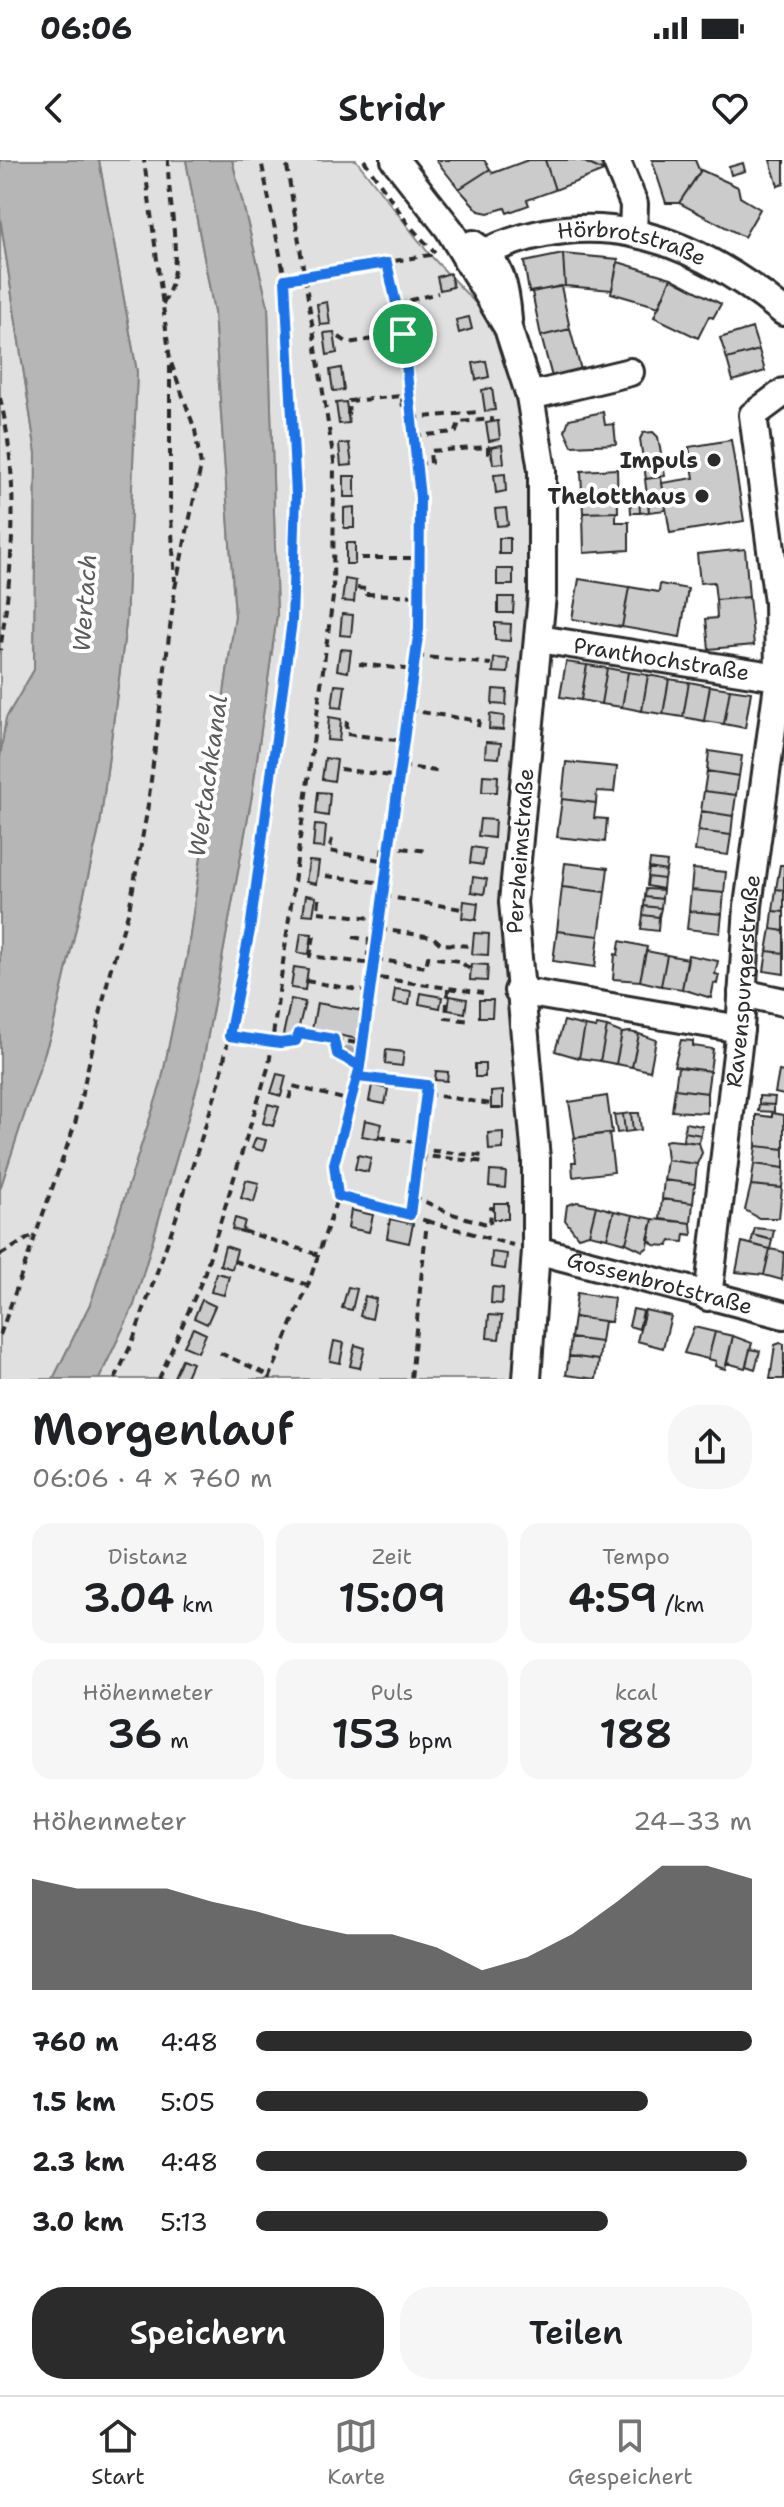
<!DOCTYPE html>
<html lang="de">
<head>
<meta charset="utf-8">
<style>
	:root { --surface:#fff; --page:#f6f6f6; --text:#202124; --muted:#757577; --line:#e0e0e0; --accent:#2b2b2b }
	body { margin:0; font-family:"Shantell Sans",sans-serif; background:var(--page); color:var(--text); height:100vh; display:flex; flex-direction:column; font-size:30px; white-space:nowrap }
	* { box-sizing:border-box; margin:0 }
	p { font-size:26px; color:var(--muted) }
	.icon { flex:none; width:44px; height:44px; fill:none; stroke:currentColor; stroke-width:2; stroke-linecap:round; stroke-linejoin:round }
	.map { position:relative; height:1219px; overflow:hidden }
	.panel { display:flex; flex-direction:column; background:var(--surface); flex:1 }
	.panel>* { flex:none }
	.pin { position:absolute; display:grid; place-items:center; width:68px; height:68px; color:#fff; margin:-34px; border:4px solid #fff; border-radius:50%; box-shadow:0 2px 8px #0007 }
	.round { display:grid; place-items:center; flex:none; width:84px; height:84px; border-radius:32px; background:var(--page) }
	.summary { display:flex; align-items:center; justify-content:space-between; height:136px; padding:0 32px }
	h1 { font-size:44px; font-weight:600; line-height:60px }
	.figures { display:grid; grid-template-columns:repeat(3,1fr); gap:12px; height:136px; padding:8px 32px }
	.figures div { display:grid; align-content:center; border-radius:20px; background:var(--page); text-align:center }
	.figures b { font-size:40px; font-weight:600 }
	.figures small { font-size:22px; font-weight:400 }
	.figures p { font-size:22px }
	.chart { height:224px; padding:16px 32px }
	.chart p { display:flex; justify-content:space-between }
	.chart svg { width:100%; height:144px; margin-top:8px; fill:var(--accent); opacity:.7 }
	.cta { display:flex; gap:16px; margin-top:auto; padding:16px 32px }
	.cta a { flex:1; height:92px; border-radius:32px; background:var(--accent); color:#fff; font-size:32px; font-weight:600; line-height:92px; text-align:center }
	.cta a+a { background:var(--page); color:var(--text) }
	ul { padding:0 32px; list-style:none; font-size:26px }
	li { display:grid; grid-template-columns:128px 96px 1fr; align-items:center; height:60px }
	li i { height:20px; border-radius:10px; background:var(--accent) }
	.status { display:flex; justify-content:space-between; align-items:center; height:56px; padding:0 40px; background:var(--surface); direction:ltr }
	.status svg { height:22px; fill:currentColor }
	header { display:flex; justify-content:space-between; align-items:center; height:104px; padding:0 32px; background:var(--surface); font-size:36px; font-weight:600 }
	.menu { display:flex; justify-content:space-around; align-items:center; height:112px; border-top:2px solid var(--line); background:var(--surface); font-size:22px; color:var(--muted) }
	.menu a { display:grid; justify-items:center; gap:4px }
	.menu .active { color:var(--accent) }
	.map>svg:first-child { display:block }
</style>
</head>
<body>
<div class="status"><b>06:06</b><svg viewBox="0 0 49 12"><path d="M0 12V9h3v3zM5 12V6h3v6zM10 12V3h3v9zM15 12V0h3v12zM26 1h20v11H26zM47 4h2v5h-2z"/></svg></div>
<header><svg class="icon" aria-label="back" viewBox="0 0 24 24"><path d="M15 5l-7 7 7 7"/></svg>Stridr<svg class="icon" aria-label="heart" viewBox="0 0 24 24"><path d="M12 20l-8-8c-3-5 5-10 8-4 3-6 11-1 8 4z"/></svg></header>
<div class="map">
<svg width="784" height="1219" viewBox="0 0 784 1219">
	<rect width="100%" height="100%" fill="#fff"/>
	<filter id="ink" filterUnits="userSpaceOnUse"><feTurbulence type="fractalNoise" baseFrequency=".0125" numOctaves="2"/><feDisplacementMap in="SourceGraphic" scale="16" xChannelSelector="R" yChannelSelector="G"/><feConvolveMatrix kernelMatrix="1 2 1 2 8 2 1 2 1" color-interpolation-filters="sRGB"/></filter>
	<g filter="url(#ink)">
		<!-- green -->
		<path fill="#e0e0e0" stroke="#868686" stroke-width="2" d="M99,0H186L214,152L235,456L187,796L161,924L91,1142L53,1219H0V1029L53,867L100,665L126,464L137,212Z
			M232,0H356L430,95L501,170L527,266L532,383L502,741L507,830L523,956L527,1084L516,1219H99L134,1145L201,913L252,635L277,455L268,146Z
			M0,57L36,293L34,510L6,558L0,598Z"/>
		<!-- water -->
		<path fill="#b6b6b6" stroke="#7e7e7e" stroke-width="2" d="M0,0H99L137,212L126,464L100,665L53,867L0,1029V598L6,558L34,510L36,293L0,57Z
			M186,0H232L268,146L277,455L252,635L201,913L134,1145L99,1219H53L91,1142L161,924L187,796L235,456L214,152Z"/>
		<!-- building -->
		<path fill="#cbcbcb" stroke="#2b2b2b" stroke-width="2" d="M436,0H484L490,9L459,29Z
			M528,0H545L555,30L527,40L529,45L507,53L505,48L488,53L479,51L459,29L490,9L493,13Z
			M545,0H580L604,11L555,30Z
			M580,0H600L604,11Z
			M652,0H695L700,12L679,43H666Z
			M770,0H784V24L778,26Z
			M743,3L745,11L731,15L729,7Z
			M701,10L738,27L740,37L760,49L744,77L679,43Z
			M563,94L565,126L529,132L524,102Z
			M563,94L618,99L612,130L565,126Z
			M618,102L671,118L659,147L611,133Z
			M450,113L453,127L440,130L437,117Z
			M671,118L721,144L713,158L709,156L698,178L654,157Z
			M561,126L570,169L541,176L532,132Z
			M327,142L330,164L320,165L317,144Z
			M469,157L472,169L459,173L456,160Z
			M752,168L759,190L727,199L720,178Z
			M570,169L581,210L552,217L541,176Z
			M334,172L337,193L327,195L324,173Z
			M759,190L765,211L733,221L727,199Z
			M486,201L489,217L476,220L473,203Z
			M341,208L344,230L333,231L330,210Z
			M492,228L495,250L485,251L482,230Z
			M346,242L349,263L339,264L336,243Z
			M603,252L605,265L614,264L616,284L572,286L565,271L569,259Z
			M498,261L500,279L489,281L486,263Z
			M653,272L658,277L665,316L646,319L640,279L643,273Z
			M731,280L744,361L670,373L662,323L694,318L689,287Z
			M349,283L352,305L341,306L339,284Z
			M502,285L504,303L493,304L491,287Z
			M617,309L618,352L583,353L581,311Z
			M505,314L506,331L496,333L494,315Z
			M344,316H355V337H344Z
			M661,317L666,350L649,352L645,319Z
			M630,336H639L640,353H631Z
			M639,336H648L649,352L640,353Z
			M354,347V368H344V348Z
			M506,348L508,365L497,366L495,349Z
			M616,352V362H629V390L584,393L583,353Z
			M499,378H510V394H499Z
			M346,383H355V404H346Z
			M745,389L749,437L716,440L714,422L700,423L697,394Z
			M497,409H513V425H497Z
			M345,419L356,421L354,442L342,441Z
			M579,419L629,427L622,467L572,459Z
			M660,424L688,429L680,477L622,467L629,427L659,432Z
			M498,437H514L513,453H498Z
			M749,437L754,485L709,489L706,459L717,458L716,440Z
			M342,454L353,455L351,476L340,475Z
			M495,463L511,464L510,481L495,480Z
			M340,489L351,490L348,512L337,510Z
			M494,498L509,499L508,513L493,512Z
			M566,502L587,505L581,540L560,537Z
			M587,505L607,508L601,544L581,540Z
			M607,508L628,512L622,547L601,544Z
			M628,512L648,515L642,551L622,547Z
			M648,515L669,519L663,554L642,551Z
			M669,519L689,522L683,557L663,554Z
			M689,522L710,526L704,561L683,557Z
			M335,525L345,526L342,548L332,547Z
			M710,526L730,529L724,564L704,561Z
			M493,529L507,530L506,545L492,544Z
			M730,529L751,532L745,568L724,564Z
			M490,554L504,556L503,570L489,569Z
			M329,557L341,559L339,581L327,580Z
			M486,582L501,583L499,598L485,597Z
			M709,591L742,596L739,616L707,611Z
			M325,598L337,600L334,621L322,619Z
			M566,602L617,607L614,632L597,631L596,643L562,639Z
			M707,611L739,616L736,635L704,631Z
			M483,615L498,616L497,632H482Z
			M704,631L736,635L733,656L701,651Z
			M318,632L330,633L328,656L316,654Z
			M562,639L596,643L594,658L607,659L605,682L557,677Z
			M701,651L733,656L731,675L698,671Z
			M480,659L495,660L494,678L478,676Z
			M315,665L326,666L324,688L313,687Z
			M698,671L731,675L728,695L695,691Z
			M472,687L485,689L483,705L470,703Z
			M650,700L667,702L666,711L649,708Z
			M309,701L319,702L316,724L306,722Z
			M565,703L608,708L605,732L562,727Z
			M780,705H784V730L776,729Z
			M649,708L666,711L664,719L648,717Z
			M693,709L726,712L724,733L691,730Z
			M473,717L487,719L484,734L471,732Z
			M648,717L664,719L663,729L647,726Z
			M562,727L605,732L599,776L557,771Z
			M646,729L663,730L662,739L645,737Z
			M776,729L784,730V752L773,751Z
			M691,730L724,733L722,754L689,751Z
			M306,735L316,737L313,755L303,754Z
			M645,737L662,739L661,748L644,746Z
			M464,741L478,743L476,760L462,758Z
			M644,746L661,748L659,757L643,755Z
			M689,751L722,754L720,773L687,769Z
			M773,751L784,752V771L771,769Z
			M643,755L659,757L658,771L641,769Z
			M771,769L784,771V793L767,791Z
			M557,771L599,776L595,807L553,801Z
			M301,773L312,774L309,794L298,793Z
			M474,773L489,774L488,795L472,794Z
			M620,781L647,787L640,821L613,819L615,794L618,795Z
			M646,791L667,795L661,826L640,821Z
			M767,791L784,793V814L764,811Z
			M667,795L688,799L682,829L661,826Z
			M688,795L718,801L715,814L719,815L718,819L717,824L714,823L711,838L682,829Z
			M471,804L488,805L487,821L470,820Z
			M294,807L308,809L305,830L291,828Z
			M395,829L411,831L409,845L393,843Z
			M421,833L442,837L440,848L419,844Z
			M450,836L467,839L465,853L448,850Z
			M291,839L305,842L296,878L283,875Z
			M479,840H493L492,857H479Z
			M317,843L363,851L358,879L312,870Z
			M564,861L585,866L579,898L555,891Z
			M597,865L607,867L600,901L579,898L585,866L596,868Z
			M607,867L622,873L616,904L600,901Z
			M630,872L639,874L632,907L616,904L622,873Z
			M639,874L656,880L650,911L632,907Z
			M681,880L693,881V886L713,889L710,911L674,906Z
			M386,890L404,892L402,906L385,904Z
			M475,904H485V917H475Z
			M678,907L710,911L707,933L675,929Z
			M436,911L448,912L447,921L435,920Z
			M779,911L784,912V935L775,933Z
			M277,914L286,916L281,936L271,933Z
			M372,925L388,929L385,944L369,941Z
			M675,929L707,933V953L672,951Z
			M503,931V948H491V932Z
			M607,936L612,973L575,978L569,942Z
			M759,936L775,937L774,945L759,944Z
			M268,944L279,947L273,966L263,963Z
			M759,944L774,945V952L758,951Z
			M631,953L633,971L625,972L623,954Z
			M631,953H639L641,970L633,971Z
			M772,953L784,955V989L756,986V955L772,957Z
			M623,954L625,972L617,973L614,955Z
			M365,960L382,964L378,979L362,976Z
			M685,963L702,966L701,975L684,972Z
			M503,972V989L489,990L488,973Z
			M684,972L701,975L699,983L683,981Z
			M609,973L614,1012L573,1017L572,1002H576L573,978Z
			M256,978L266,980L263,991L252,988Z
			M669,980L699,983L702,993L697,1004L667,1000L665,981Z
			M756,986L784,989V1008L754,1004Z
			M358,995L371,998L368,1012L355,1009Z
			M667,1000L697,1004L695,1024L664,1020Z
			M754,1004L784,1008L782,1028L751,1025Z
			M490,1011L506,1012L505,1028L489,1026Z
			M246,1020L259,1023L254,1042L241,1038Z
			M664,1020L695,1024L693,1043L662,1039Z
			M751,1025L782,1028L779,1058H759L745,1050Z
			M662,1039L693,1043L691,1063L660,1059Z
			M577,1042L596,1046L589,1074L578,1077L565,1060L567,1045Z
			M494,1043H508V1059H494Z
			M596,1046L614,1051L607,1078L589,1074Z
			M351,1050L373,1055L369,1072L348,1068Z
			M614,1051L633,1055L626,1083L607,1078Z
			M633,1055L653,1059L648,1087L643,1091L626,1083Z
			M235,1058L245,1061L242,1072L232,1069Z
			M390,1059L413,1064L409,1083L387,1078Z
			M653,1059L691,1063L692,1075L685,1074L684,1082L671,1081L668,1086L654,1085L648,1079Z
			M755,1068L774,1070L772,1080L753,1075Z
			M753,1075L772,1080L770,1089L751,1084Z
			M742,1082L770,1089L764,1115L736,1112Z
			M225,1086L237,1090L232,1109L220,1105Z
			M770,1089L784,1092L782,1120L764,1115Z
			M492,1092L507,1094L505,1109L491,1107Z
			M216,1113L229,1116L224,1135L211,1132Z
			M348,1127L357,1129L352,1150L342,1148Z
			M492,1127L503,1128L502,1144L491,1143Z
			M577,1133L614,1138L611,1162L574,1157Z
			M365,1136L376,1139L372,1159L360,1156Z
			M202,1140L215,1146L207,1164L194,1158Z
			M633,1149L643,1151L639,1169L629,1166Z
			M645,1150L671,1156L663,1188L637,1181Z
			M489,1155L502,1156L499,1179L487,1178Z
			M574,1157L604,1161L601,1182L571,1178Z
			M694,1167L715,1172L708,1199L684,1193Z
			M193,1168L206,1174L198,1192L184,1186Z
			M715,1172L733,1176L725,1209L715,1206L716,1201L708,1199Z
			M733,1176L752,1183L745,1208L727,1203Z
			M571,1178L601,1182L599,1200L569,1196Z
			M334,1181L344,1183L340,1203L330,1201Z
			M780,1183L784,1184V1219H770L775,1185Z
			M355,1185L365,1188L360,1208L350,1206Z
			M750,1189L760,1191L755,1209L746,1206Z
			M569,1196L599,1200L596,1219L566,1215Z
			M182,1199L192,1203L185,1219H177L174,1217Z"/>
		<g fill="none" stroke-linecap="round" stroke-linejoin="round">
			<!-- minor casing -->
			<g stroke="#2b2b2b" stroke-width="32">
				<g id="minor">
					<path d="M395,0L449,69L508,168L530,236L542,310V435L513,742L536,999V1090L527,1219"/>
					<path d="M616,0L634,44L633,73"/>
					<path d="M473,84C501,101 506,129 508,160"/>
					<path id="s1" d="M467,101C585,39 686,72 784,152"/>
					<path d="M530,236L630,212"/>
					<path id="s2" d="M539,479L784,518"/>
					<path d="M518,831L740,869"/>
					<path d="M742,833L784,842"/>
					<path id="s3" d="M536,1090L784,1155"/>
					<path id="s4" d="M708,1137L740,869L748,746L779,517L778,442L753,255L784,232"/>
				</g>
			</g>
			<!-- path -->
			<path stroke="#2b2b2b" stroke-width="4" stroke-dasharray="8 6" stroke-linecap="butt" d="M364,0L408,64L435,93
				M387,103L403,174L410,233L420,338L421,398L419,469L372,817L483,833
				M285,119L430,95L434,89
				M163,144C187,105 167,44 168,0
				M396,144L438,133
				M339,177L348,183L403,174
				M170,206V341L175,421
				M0,238C20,320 13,408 0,490
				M348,255L349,241L402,236L403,249H411
				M412,258L479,252
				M414,276L456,272L459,262L492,259V262
				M417,304L431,303L430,291L488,287V298L492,297
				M361,398H421
				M357,428L366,429V434L420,436
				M416,496L491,504
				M359,504L414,510
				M408,550L479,561L477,572
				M347,561L346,574L404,581
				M401,606L442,612
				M340,609L399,617
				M332,679L329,691L381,700L383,686L429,691
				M326,716L385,723
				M383,736L462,749
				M319,739L318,752L380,759
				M379,769L433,777L441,784L473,786
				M314,776L310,796L366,803L368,794L375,796
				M353,777L369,780L368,794
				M375,799L426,807L428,797L459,801L470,809
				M372,817L358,917L427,925L410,1054
				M306,821L370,832
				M448,829L446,858L471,861
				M229,876L289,883L296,881L299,873L363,884
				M334,879L337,894L360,906
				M358,917L334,1004L338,1036L427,1061L411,1219
				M426,934L491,944
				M289,939L293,926L351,941
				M421,974L426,975L424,990L483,996
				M379,977L420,983
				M416,1009L422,1010L424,996L486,1002
				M413,1036L449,1053L490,1065L491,1048L494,1049
				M427,1061L513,1085
				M243,1071L319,1095
				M0,1095L32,1076
				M234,1101L308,1125
				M0,1175L75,964L110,811L129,750L147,652L175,428L201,306L195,270L170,200L144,0
				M220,1193L271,1216
				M115,1219L132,1183L175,1061L220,920L250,770L292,461L296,335L288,158L285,119L261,0
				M159,1219L203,1118L269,905L333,437L334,301L286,0
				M269,1219L308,1125L338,1036"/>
			<!-- minor -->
			<use href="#minor" stroke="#fff" stroke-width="26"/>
		</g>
		<!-- trees -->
		<circle fill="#a3a3a3" cx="348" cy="893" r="7"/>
	</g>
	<g fill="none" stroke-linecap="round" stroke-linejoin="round" filter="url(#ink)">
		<!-- route casing -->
		<g stroke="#fff" stroke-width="16">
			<path id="route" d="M403,174L387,103L285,119L296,335L292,461L250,770L229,876L280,883L296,881L299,873L334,879L337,894L360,906L358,917L427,925L410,1055L338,1036L334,1004L360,906L419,469L420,338L403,174"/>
		</g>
		<!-- route -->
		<use href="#route" stroke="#1a73e8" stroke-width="10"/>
	</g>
	<!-- markers -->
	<g fill="#2b2b2b" stroke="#fff" stroke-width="3">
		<circle cx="714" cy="300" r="8"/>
		<circle cx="702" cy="336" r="8"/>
	</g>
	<g text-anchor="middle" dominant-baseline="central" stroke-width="8" stroke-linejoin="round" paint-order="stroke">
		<!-- street labels -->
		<g font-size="22" fill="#2b2b2b" stroke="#fff">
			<text stroke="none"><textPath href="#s1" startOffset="172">Hörbrotstraße</textPath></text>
			<text stroke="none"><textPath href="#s2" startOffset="124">Pranthochstraße</textPath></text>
			<text transform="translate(520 691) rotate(-86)">Perzheimstraße</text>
			<text stroke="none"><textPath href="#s4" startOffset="318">Ravenspurgerstraße</textPath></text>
			<text stroke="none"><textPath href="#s3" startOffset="128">Gossenbrotstraße</textPath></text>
		</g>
		<!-- poi labels -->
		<g font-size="22" font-weight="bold" fill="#2b2b2b" stroke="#fff" text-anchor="end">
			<text x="698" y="300">Impuls</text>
			<text x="686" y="336">Thelotthaus</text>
		</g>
		<!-- water labels -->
		<g font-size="24" font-style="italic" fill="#5c5c5c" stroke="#fff">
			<text transform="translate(85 443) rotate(-86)">Wertach</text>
			<text transform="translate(208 616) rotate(-82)">Wertachkanal</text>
		</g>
	</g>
</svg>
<div class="pin" style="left:403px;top:174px;background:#1e9e55"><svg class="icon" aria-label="arrive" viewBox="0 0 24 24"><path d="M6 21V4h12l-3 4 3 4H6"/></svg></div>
</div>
<section class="panel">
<div class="summary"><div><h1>Morgenlauf</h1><p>06:06 · 4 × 760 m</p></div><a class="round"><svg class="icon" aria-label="share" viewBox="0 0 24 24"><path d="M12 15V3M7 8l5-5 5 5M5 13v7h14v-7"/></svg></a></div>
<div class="figures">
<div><p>Distanz</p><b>3.04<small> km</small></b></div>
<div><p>Zeit</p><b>15:09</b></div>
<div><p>Tempo</p><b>4:59<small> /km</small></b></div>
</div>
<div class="figures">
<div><p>Höhenmeter</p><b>36<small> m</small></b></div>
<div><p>Puls</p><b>153<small> bpm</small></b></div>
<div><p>kcal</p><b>188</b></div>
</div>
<div class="chart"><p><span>Höhenmeter</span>24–33 m</p>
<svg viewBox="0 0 160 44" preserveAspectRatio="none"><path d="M0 44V10L10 13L20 13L30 13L40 17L50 20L60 24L70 27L80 27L90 31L100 38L110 34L120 27L130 17L140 6L150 6L160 10V44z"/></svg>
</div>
<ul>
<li><b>760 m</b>4:48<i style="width:100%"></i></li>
<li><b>1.5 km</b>5:05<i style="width:79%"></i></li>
<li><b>2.3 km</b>4:48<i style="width:99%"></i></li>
<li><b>3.0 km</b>5:13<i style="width:71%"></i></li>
</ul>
<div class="cta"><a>Speichern</a><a>Teilen</a></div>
</section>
<nav class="menu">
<a class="active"><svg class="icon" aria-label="home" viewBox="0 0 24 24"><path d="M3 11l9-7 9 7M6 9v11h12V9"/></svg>Start</a>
<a><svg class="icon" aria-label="map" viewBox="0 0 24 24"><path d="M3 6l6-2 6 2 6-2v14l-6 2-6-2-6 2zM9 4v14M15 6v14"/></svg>Karte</a>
<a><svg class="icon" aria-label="saved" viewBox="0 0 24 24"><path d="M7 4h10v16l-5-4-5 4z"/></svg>Gespeichert</a>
</nav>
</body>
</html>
